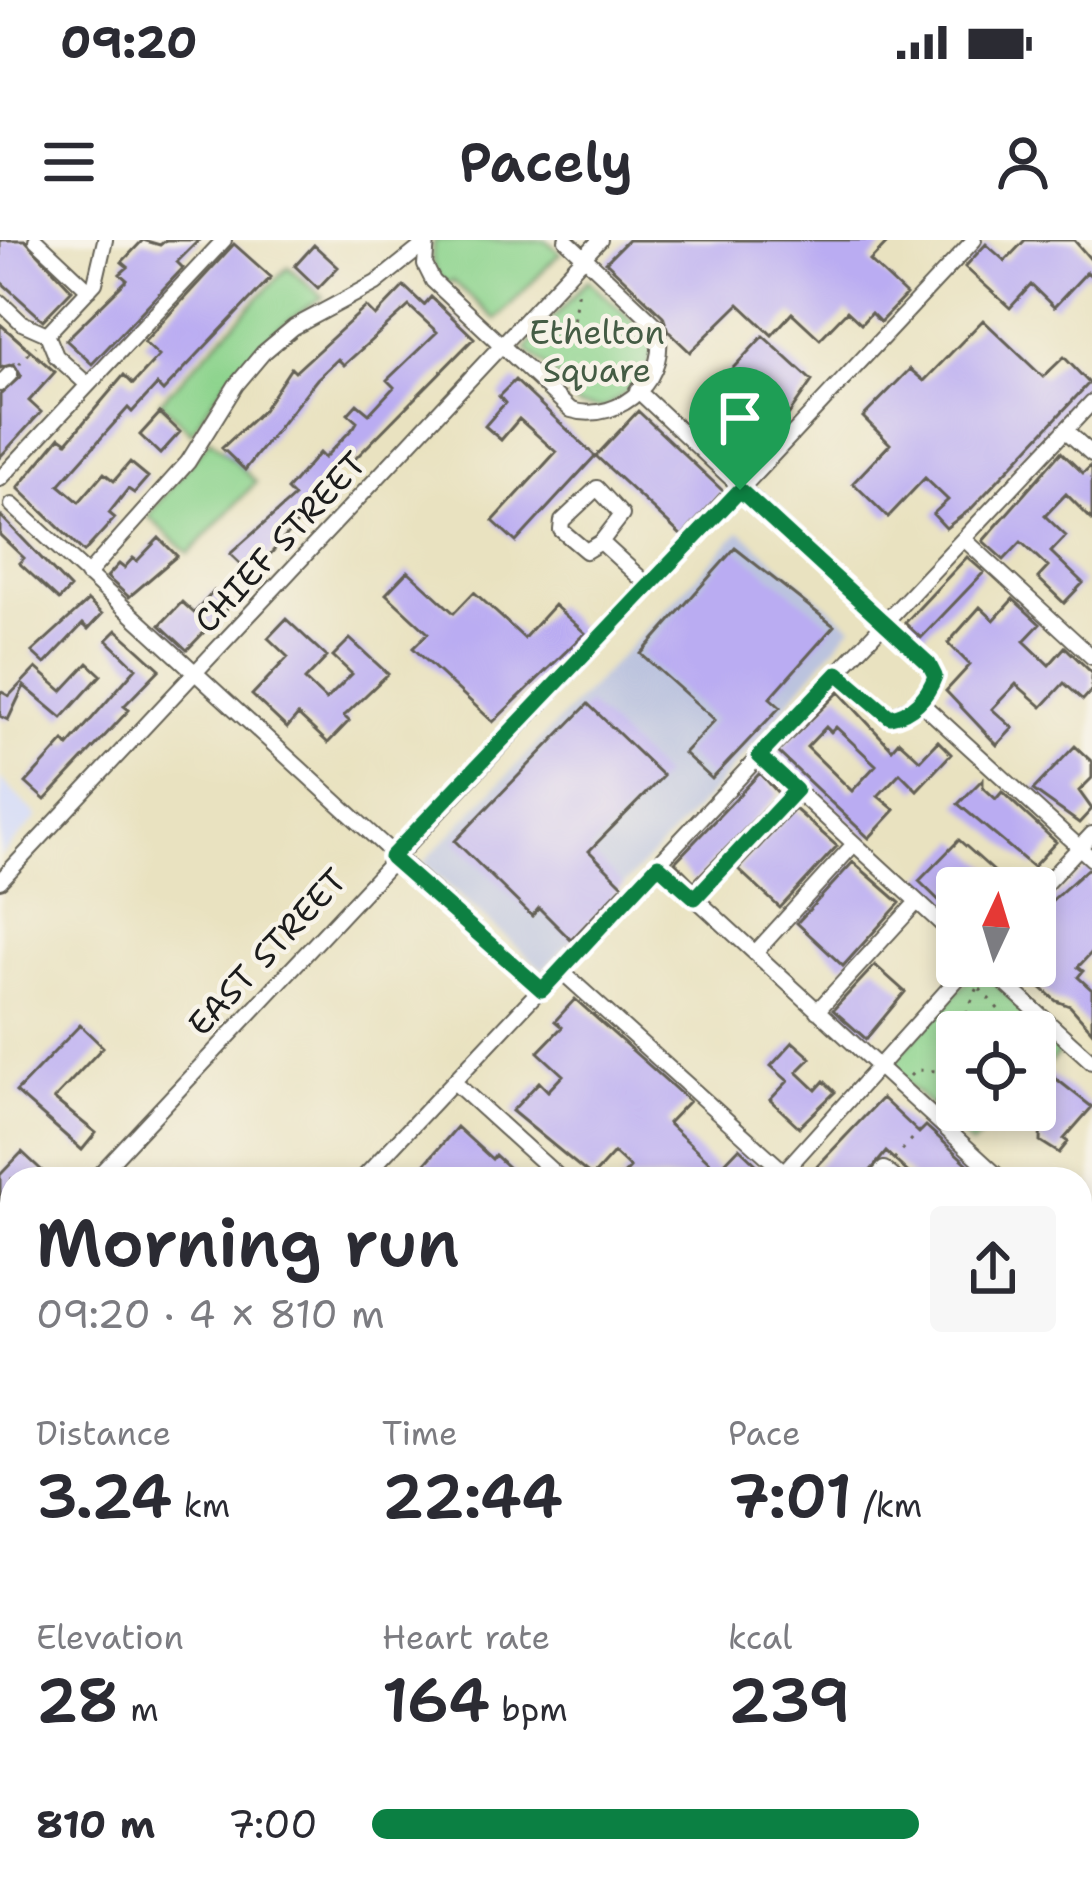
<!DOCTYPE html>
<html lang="en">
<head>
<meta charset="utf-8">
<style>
	:root { --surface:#fff; --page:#f7f7f7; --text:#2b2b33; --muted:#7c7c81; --accent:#0b8043 }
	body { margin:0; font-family:"Shantell Sans",sans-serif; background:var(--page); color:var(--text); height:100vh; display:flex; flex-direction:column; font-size:45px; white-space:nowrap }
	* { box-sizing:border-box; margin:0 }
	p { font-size:39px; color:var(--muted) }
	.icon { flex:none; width:66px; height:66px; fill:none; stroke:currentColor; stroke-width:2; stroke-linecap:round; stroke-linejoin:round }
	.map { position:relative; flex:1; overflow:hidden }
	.drawer { position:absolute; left:0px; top:927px; width:1092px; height:729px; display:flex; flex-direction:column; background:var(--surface); border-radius:36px 36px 0 0; box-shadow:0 6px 18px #0003 }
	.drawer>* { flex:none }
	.needle { width:78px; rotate:4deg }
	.tools { position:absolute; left:936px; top:627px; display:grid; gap:24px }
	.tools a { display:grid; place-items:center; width:120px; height:120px; border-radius:12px; background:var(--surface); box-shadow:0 6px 18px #0003; font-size:60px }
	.pin { position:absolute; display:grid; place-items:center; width:102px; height:102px; color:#fff; margin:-123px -51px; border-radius:50% 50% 50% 0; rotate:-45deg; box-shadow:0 0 12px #0007 }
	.pin .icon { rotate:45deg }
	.round { display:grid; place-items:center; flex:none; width:126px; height:126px; border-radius:12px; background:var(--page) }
	.overview { display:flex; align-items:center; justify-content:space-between; height:204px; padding:0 36px }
	h1 { font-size:66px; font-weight:600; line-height:90px }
	.metrics { display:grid; grid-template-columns:repeat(3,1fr); gap:18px; height:204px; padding:12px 36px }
	.metrics div { display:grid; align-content:center }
	.metrics b { font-size:60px; font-weight:600 }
	.metrics small { font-size:33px; font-weight:400 }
	.metrics p { font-size:33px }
	ul { padding:0 36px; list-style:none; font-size:39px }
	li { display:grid; grid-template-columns:192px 144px 1fr; align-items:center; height:90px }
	li i { height:30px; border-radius:15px; background:var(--accent) }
	.status { display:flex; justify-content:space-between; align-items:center; height:84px; padding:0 60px; background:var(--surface); direction:ltr }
	.status svg { height:33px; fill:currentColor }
	header { display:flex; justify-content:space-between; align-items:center; height:156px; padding:0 36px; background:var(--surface); font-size:54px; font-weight:600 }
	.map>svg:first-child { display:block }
</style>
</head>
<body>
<div class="status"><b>09:20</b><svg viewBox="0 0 49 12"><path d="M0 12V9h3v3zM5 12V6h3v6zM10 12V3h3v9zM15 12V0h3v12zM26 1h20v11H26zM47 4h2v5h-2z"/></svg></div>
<header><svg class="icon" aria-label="menu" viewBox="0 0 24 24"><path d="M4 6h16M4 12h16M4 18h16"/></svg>Pacely<svg class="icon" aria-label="person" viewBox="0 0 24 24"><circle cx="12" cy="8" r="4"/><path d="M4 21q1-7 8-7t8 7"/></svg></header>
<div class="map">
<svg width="1092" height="1654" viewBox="0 0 1092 1654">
	<rect width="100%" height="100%" fill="#f7f3e8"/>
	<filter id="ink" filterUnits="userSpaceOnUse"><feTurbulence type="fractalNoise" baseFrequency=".00833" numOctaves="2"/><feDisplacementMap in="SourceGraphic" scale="24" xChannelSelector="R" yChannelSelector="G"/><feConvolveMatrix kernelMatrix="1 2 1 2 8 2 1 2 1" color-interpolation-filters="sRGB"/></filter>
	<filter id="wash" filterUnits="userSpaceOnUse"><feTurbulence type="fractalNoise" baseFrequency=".004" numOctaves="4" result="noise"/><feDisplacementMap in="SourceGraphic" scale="48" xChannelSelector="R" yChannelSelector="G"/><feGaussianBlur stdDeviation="2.7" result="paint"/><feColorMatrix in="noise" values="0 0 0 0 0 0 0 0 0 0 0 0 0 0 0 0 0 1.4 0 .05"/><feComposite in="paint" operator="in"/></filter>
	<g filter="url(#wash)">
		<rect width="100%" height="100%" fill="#e9e2c0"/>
		<!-- built -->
		<path fill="#d1d9f9" d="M0,538L38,577L0,617Z"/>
		<!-- industrial -->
		<path fill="#bbc3de" d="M740,291L852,386L716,548L543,730L423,623Z
			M248,1644H483L492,1654H259Z"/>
		<!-- green -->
		<path fill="#8ed48e" stroke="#557855" stroke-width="3" d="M435,0H546L560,13L496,80L453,41L446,43C432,32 429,17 435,0Z
			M288,27L323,57C266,92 224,135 192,193L160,162Z
			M588,40L636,84L643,81C672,112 632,153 603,168L579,166L569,158L572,151L526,109Z
			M210,199L256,242L189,314L148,276Z
			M979,728L1064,808L1035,839V792H957V870H1005L972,905L893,830L895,819Z
			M1092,1319V1654H725L737,1644H1080V1331Z"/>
		<g id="blocks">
			<!-- building -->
			<path fill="#baacf2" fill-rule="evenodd" d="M0,0H25L72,50L43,80L0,41Z
				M143,0L160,5L166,0H199L177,22L183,28L92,124L66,100L127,40L120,34L128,27L122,22Z
				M628,0H890L870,21L906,55L880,82L871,73L861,84L847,71L820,99L792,73L772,95L739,64L690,112L668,91L663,76L606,22Z
				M1025,0H1074L1092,21V37L1087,32L1054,67L1031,45L1010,68L965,27L986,4L1005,21Z
				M234,4L271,37L163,151L157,145L132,172L128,168L59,245L79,262L104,233L114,241L130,222L148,237L134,253L128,249L109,273L115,278L84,312L18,248L60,197L67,202L124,135L133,144L159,116L144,102Z
				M314,5L338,27L318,48L295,26Z
				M404,46L424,65L431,57L474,98L351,223L345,218L317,248L323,254L252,335L230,314L294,257L287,250L319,213L324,218L354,187L357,182L348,174L357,164L369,174L394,147L387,140L437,92L409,66L344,125L338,119L317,139L245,230L222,208L263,170L291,128L295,132L366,67L375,76Z
				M983,80L1043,137L1064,117L1089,143L971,269L946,288L933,274L948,260L925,238L888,277L853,243L890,204L863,177L910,129L924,141Z
				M0,84L55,132L29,161L41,172L0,217V155L21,136L14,124L0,128Z
				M763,96L812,141L789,174L785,170L762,194L768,200L750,219L742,211L735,219L688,176Z
				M515,140L595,216L516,302L493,281L556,212L519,179L501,200L485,186L505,163L499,156Z
				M638,171L723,251L682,296L596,216Z
				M160,173L180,192L160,214L140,195Z
				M1061,212L1083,233L1092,225V280L1066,254L1045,276L1066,296L1051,312L1083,343L1064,363L1038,338L1048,327L1021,302L1004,320L983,301Z
				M0,275L70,348L59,360L19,323L24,318L0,295Z
				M159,298L177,316L129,357L107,337L119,324L124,328L133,318L137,321Z
				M735,308L834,386L770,458L780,467L712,539L684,513L715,480L641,414Z
				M967,317L984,332L921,398L905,383Z
				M408,331L454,373L474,352L524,398L554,365L585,393L493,482L413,408L428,393L386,354Z
				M214,351L230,365L187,410L160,385L182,362L194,373Z
				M1013,359L1040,384L1024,401L1049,425L1065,407L1092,433V450L1083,460L1064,443L1042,467L1016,444L992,469L1013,488L997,505L946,451L970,425L948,403L980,367L994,380Z
				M88,361L102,374L88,389L83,384L45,424L32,412Z
				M286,379L327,417L305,440L326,460L352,434L333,416L350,399L388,434L344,476L349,481L328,503L298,475L287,488L252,455L288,417L268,398Z
				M117,390L160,429L124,466L129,470L45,560L26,543L64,501L68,506L136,428L107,400Z
				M88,423L101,435L62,478L24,446L8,480L0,476V451L9,456L36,428L62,451Z
				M839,452L892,509L899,501L920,520L938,501L951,514L917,550L900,533L878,556L895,570L869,598L778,512ZM826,487L831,492L836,487L876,525L852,551L807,507Z
				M588,464L663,536L589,611L623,645L571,700L539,668L532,676L455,601Z
				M1075,506L1092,522V538L1079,551L1092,569L1079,583L1033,550Z
				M760,533L779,554L694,641L675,622Z
				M983,539V547L996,559L1002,552L1056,602L1033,627L958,564Z
				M795,569L837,606L780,668L738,629Z
				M959,600L996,633L982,648H957V678L919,641Z
				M853,622L900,663L843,726L797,683Z
				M1087,629L1092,630V712L1078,727L1083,731L1078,737L1092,750V791L1070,766L1056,761L1016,726H1035V676Z
				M875,725L905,752L866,799L833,770Z
				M575,759L689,861L668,883L718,930L739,908L759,927L748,939H620L630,928L614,913L592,937L512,871L539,842L548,851L563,835L538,812L562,787L555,781Z
				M80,785L103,807L54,859L96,893L82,910L16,852Z
				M793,802L811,818L797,832L816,850L824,841L835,852L799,887L770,860L788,841L771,826Z
				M1045,830L1092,867L1064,899L1068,902L1059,913L1040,901L1041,881L1030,892L1006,870H1052L1035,855V842Z
				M882,858L919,893L926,886L984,939H915L886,912L864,939H805Z
				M457,887L492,919L495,915L521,939H412Z
				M22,912L51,939H12V1014L0,1027V935Z
				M1080,1036L1092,1048V1197L1080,1186Z"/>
		</g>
	</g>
	<g filter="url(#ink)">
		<use href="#blocks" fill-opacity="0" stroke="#646155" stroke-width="3"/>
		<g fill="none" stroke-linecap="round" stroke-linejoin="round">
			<!-- minor casing -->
			<g stroke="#646155" stroke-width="18">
				<path id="minor" d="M36,0L89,50
					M427,0L425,25L433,41L571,170C620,185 675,134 655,84L566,0
					M0,62L22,83L47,94L56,116L88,145
					M47,94L95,43L105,0
					M0,144L10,134
					M637,150L929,424L935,437L920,462L890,477L839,433
					M1065,190L1092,214
					M0,239L224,0
					M12,265L542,750
					M964,299L1092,417
					M601,302L622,275L597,248L562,281L561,290L586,311L601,302L649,346
					M87,335L188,222L236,145L263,113L294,87L376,43L426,3
					M920,462L1092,619
					M759,516L957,698
					M659,625L1001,939
					M0,641L600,0
					M1035,655L1092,594
					M695,658L797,551
					M755,713L854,604
					M986,726L1092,822
					M560,730L792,939
					M817,771L917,662
					M454,842L561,939
					M780,936L969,726
					M95,939L974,0
					M362,939L1092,162
					M875,939L884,929L896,939
					M1080,1011L1092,1022
					M0,1049L12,1029
					M0,1051L12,1068
					M0,1322L12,1309
					M1080,1380H1089
					M848,1644L851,1654"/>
			</g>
			<!-- highway casing -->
			<g stroke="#646155" stroke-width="22">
				<path id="highway" d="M1080,1229L1085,1211
					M1080,1247L1092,1236
					M1080,1277L1092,1274
					M1080,1310L1092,1299
					M0,1441L12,1452
					M0,1571L12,1582
					M79,1644L90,1654
					M210,1644L221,1654
					M640,1654L651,1644
					M692,1654L704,1644
					M712,1654L723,1644"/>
			</g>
			<!-- path -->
			<path stroke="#646155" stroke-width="3" stroke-dasharray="3 9" stroke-linecap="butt" d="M532,96L546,98L573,82L578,48
				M19,124L36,106
				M980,749L1019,792
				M1035,809L1054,805
				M910,836L916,830L938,831L941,816L951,817
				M938,862L956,871L981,870
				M935,863L945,849L957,792L982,739
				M894,919L924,886
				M1080,1106L1092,1093
				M0,1125L12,1138
				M0,1470L12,1481
				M1,1506L12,1516
				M0,1508L12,1495
				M1080,1517L1092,1515
				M0,1627L12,1614
				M488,1644L498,1654
				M496,1644L505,1654
				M550,1644L557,1654
				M572,1644L580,1654
				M752,1654L765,1644"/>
			<!-- minor -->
			<use href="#minor" stroke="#fff" stroke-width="14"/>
			<!-- highway -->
			<use href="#highway" stroke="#fff" stroke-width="18"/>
			<!-- tram -->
			<path stroke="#1c1c1c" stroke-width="3" d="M3,1521L12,1529
				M138,1644L154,1654"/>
			<!-- rail casing -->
			<g stroke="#1c1c1c" stroke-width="9">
				<path id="rail" d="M0,1100L12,1112
					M524,1644L533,1654"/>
			</g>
			<!-- rail -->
			<use href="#rail" stroke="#f7f3e8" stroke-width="4.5" stroke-dasharray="14" stroke-linecap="butt"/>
		</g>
	</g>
	<g fill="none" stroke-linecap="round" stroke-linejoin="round" filter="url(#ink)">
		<!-- route casing -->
		<g stroke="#fff" stroke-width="24">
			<path id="route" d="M740,250L929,424L935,436C928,456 912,474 890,477L838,433L759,516L796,550L695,658L658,625L542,750L391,617Z"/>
		</g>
		<!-- route -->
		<use href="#route" stroke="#0b8043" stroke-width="15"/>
	</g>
	<g text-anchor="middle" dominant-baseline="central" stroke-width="9" stroke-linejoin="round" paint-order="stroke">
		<!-- park labels -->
		<g font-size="33" fill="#445c44" stroke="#f7f3e8">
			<text x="597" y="92">Ethelton<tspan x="597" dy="38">Square</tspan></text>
		</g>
		<!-- street labels -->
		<g font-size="33" fill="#1c1c1c" stroke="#f7f3e8">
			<text transform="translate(280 302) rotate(-47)">CHIEF STREET</text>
			<text transform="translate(267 712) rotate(-47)">EAST STREET</text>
		</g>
	</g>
</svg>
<div class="tools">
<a><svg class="needle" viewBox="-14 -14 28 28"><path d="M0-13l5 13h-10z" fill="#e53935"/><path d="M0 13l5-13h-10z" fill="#7c7c81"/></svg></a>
<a><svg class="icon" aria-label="locate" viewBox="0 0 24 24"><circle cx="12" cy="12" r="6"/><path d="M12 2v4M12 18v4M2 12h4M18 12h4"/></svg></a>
</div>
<div class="pin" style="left:740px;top:250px;background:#1e9e55"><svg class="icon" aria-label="arrive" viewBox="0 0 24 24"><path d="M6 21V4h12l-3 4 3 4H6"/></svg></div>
<section class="drawer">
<div class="overview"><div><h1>Morning run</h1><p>09:20 · 4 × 810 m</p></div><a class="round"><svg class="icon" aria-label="share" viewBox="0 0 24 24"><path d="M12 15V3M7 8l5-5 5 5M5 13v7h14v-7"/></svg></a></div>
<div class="metrics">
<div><p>Distance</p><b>3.24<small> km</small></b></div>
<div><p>Time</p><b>22:44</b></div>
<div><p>Pace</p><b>7:01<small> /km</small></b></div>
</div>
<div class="metrics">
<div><p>Elevation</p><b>28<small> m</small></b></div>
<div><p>Heart rate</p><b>164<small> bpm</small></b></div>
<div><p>kcal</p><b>239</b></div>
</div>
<ul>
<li><b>810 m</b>7:00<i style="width:80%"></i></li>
</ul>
</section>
</div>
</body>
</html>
